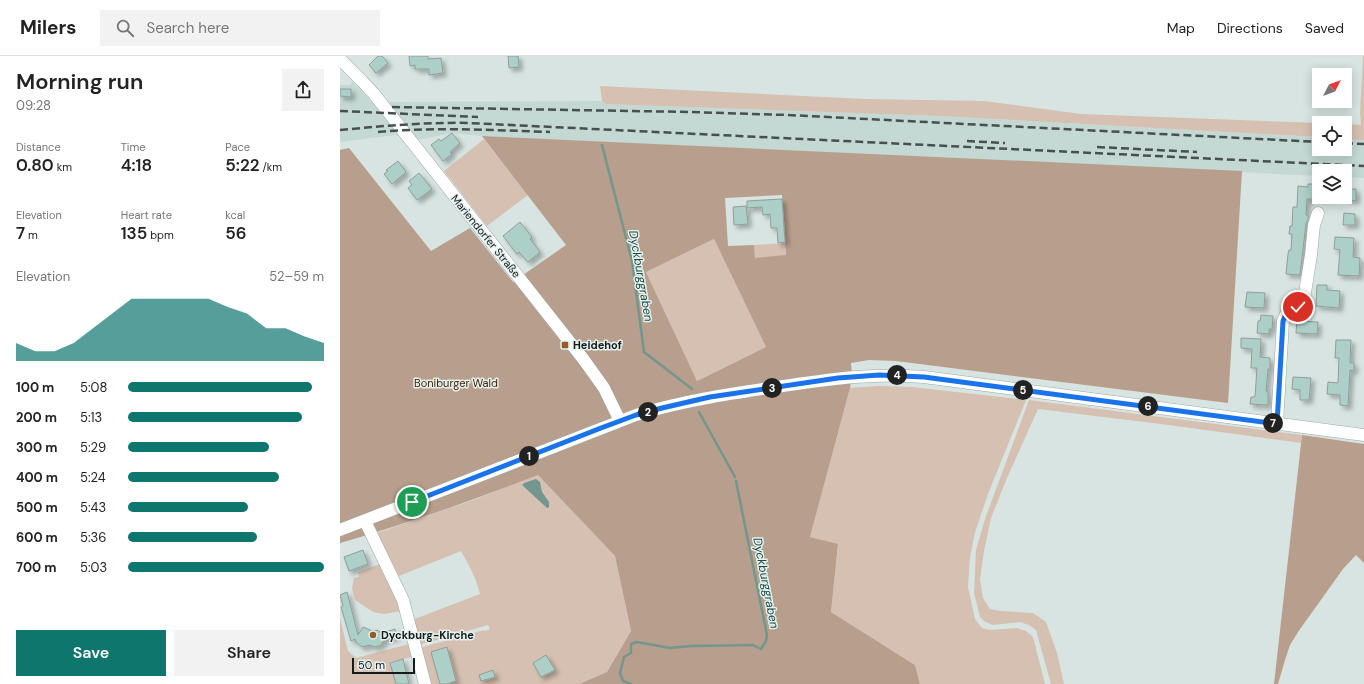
<!DOCTYPE html>
<html lang="en">
<head>
<meta charset="utf-8">
<style>
	:root { --surface:#fff; --page:#f2f2f2; --text:#222; --muted:#767676; --line:#e0e0e0; --accent:#0f766e }
	body { margin:0; font-family:"DM Sans",sans-serif; background:var(--page); color:var(--text); height:100vh; display:flex; flex-direction:column; font-size:15px; white-space:nowrap }
	* { box-sizing:border-box; margin:0 }
	p { font-size:13px; color:var(--muted) }
	.icon { flex:none; width:22px; height:22px; fill:none; stroke:currentColor; stroke-width:2; stroke-linecap:round; stroke-linejoin:round }
	.map { position:relative; flex:1; overflow:hidden }
	.sheet { display:flex; flex-direction:column; background:var(--surface); width:340px }
	.sheet>* { flex:none }
	.needle { width:26px; rotate:48deg }
	.fabs { position:absolute; left:972px; top:12px; display:grid; gap:8px }
	.fabs a { display:grid; place-items:center; width:40px; height:40px; border-radius:0px; background:var(--surface); box-shadow:0 2px 10px #0003; font-size:20px }
	.scale { position:absolute; left:12px; bottom:10px; width:63px; box-sizing:border-box; padding-left:4px; border:2px solid #161b1a; border-top:0; font-size:11px; line-height:14px; white-space:nowrap; color:#161b1a; -webkit-text-stroke:3px #e4f1ee; paint-order:stroke }
	.pin { position:absolute; display:grid; place-items:center; width:34px; height:34px; color:#fff; margin:-17px; border:2px solid #fff; border-radius:50%; box-shadow:0 1px 4px #0007 }
	.km { position:absolute; width:20px; height:20px; margin:-10px; border-radius:50%; background:#222; color:#fff; font-size:11px; line-height:20px; text-align:center }
	.round { display:grid; place-items:center; flex:none; width:42px; height:42px; border-radius:0px; background:var(--page) }
	.summary { display:flex; align-items:center; justify-content:space-between; height:68px; padding:0 16px }
	h1 { font-size:22px; font-weight:600; line-height:30px }
	.figures { display:grid; grid-template-columns:repeat(3,1fr); gap:6px; height:68px; padding:4px 16px }
	.figures div { display:grid; align-content:center }
	.figures b { font-size:17px; font-weight:600 }
	.figures small { font-size:11px; font-weight:400 }
	.figures p { font-size:11px }
	.chart { height:112px; padding:8px 16px }
	.chart p { display:flex; justify-content:space-between }
	.chart svg { width:100%; height:72px; margin-top:4px; fill:var(--accent); opacity:.7 }
	.primary-button { display:flex; gap:8px; margin-top:auto; padding:8px 16px }
	.primary-button a { flex:1; height:46px; border-radius:0px; background:var(--accent); color:#fff; font-size:16px; font-weight:600; line-height:46px; text-align:center }
	.primary-button a+a { background:var(--page); color:var(--text) }
	ul { padding:0 16px; list-style:none; font-size:13px }
	li { display:grid; grid-template-columns:64px 48px 1fr; align-items:center; height:30px }
	li i { height:10px; border-radius:5px; background:var(--accent) }
	header { display:flex; align-items:center; gap:24px; box-sizing:border-box; height:56px; padding:0 20px; background:var(--surface); border-bottom:1px solid var(--line) }
	header strong { font-size:19px }
	nav { display:flex; gap:22px; margin-inline-start:auto; font-size:14px }
	.search { width:280px; height:36px; background:var(--page); display:flex; align-items:center; gap:10px; box-sizing:border-box; padding:0 14px; border-radius:0px; color:var(--muted); font-size:15px }
	main { display:flex; flex:1; min-height:0 }
	.map>svg:first-child { display:block }
</style>
</head>
<body>
<header>
<strong>Milers</strong>
<div class="search"><svg class="icon" aria-label="search" viewBox="0 0 24 24"><circle cx="10" cy="10" r="6"/><path d="M15 15l6 6"/></svg>Search here</div>
<nav><a>Map</a><a>Directions</a><a>Saved</a></nav>
</header>
<main>
<section class="sheet">
<div class="summary"><div><h1>Morning run</h1><p>09:28</p></div><a class="round"><svg class="icon" aria-label="share" viewBox="0 0 24 24"><path d="M12 15V3M7 8l5-5 5 5M5 13v7h14v-7"/></svg></a></div>
<div class="figures">
<div><p>Distance</p><b>0.80<small> km</small></b></div>
<div><p>Time</p><b>4:18</b></div>
<div><p>Pace</p><b>5:22<small> /km</small></b></div>
</div>
<div class="figures">
<div><p>Elevation</p><b>7<small> m</small></b></div>
<div><p>Heart rate</p><b>135<small> bpm</small></b></div>
<div><p>kcal</p><b>56</b></div>
</div>
<div class="chart"><p><span>Elevation</span>52–59 m</p>
<svg viewBox="0 0 160 44" preserveAspectRatio="none"><path d="M0 44V33L10 38L20 38L30 33L40 24L50 15L60 6L70 6L80 6L90 6L100 6L110 11L120 15L130 24L140 24L150 29L160 33V44z"/></svg>
</div>
<ul>
<li><b>100 m</b>5:08<i style="width:94%"></i></li>
<li><b>200 m</b>5:13<i style="width:89%"></i></li>
<li><b>300 m</b>5:29<i style="width:72%"></i></li>
<li><b>400 m</b>5:24<i style="width:77%"></i></li>
<li><b>500 m</b>5:43<i style="width:61%"></i></li>
<li><b>600 m</b>5:36<i style="width:66%"></i></li>
<li><b>700 m</b>5:03<i style="width:100%"></i></li>
</ul>
<div class="primary-button"><a>Save</a><a>Share</a></div>
</section>
<div class="map">
<svg width="1024" height="628" viewBox="0 0 1024 628">
	<defs>
		<filter id="shadow"><feDropShadow dx="3.5" dy="3.5" stdDeviation="2" flood-color="#0004"/></filter>
	</defs>
	<rect width="100%" height="100%" fill="#d7e4e1"/>
	<!-- built -->
	<path fill="#c4d9d4" d="M12,25L31,46L262,45L265,48L599,60L979,81V93H1005V83L1024,84V122L1005,121V115H979V120L142,80L112,77L78,84L55,79L0,86V29H10Z"/>
	<!-- green -->
	<path fill="#d6c0b1" d="M1023,0H1024V84L1005,83V68L1021,69L1020,57Z
		M260,30L525,43L644,45L741,58L979,67V81L599,60L265,48L262,45Z
		M144,83L188,139L147,170L104,115Z
		M374,183L426,291L357,325L306,216Z
		M445,187L446,200L415,203L414,189Z
		M539,330L572,331L686,344L648,438L635,476L630,501L628,531L635,563L642,572L650,574L677,572L686,575L693,581L705,628H580L575,609L491,556L498,489L470,481L510,332Z
		M689,344L962,379L961,387L821,368L698,353L667,422L651,462L644,495L640,523L643,542L650,553L660,555L693,557L706,566L717,597L724,628H711L696,574L689,569L680,566L652,569L644,565L640,561L634,537L636,494L645,463Z
		M198,419L275,500L291,575L267,616L239,628H88L79,592L144,574L145,575L150,573L148,569L79,589L72,564L140,538C136,522 129,509 121,495L59,520L37,477L136,443Z
		M40,508L61,555L44,558L33,556L15,544L12,532L14,522L19,521L18,516Z
		M0,562L8,595L16,602L69,588L72,601L50,606L56,628H0Z"/>
	<!-- forest -->
	<path fill="#b89e8c" fill-rule="evenodd" d="M142,80L902,115L888,347L556,305L529,304L511,307L512,319L510,332L470,481L498,488L491,556L575,609L580,628H239L267,616L291,575L275,500L198,419C133,444 67,468 0,487V94L9,92L91,195L130,172L173,226L226,189ZM442,139L446,199L415,202L414,189L388,190L385,142ZM374,183L426,291L357,325L306,216Z
		M962,379L1024,388V507L1016,499L1003,513L958,576L950,589L945,604L938,628H934Z"/>
	<!-- water -->
	<path fill="#73968e" d="M196,423L200,426L202,436L209,446V451L207,452L182,429L184,427Z"/>
	<g fill="none" stroke-linecap="round" stroke-linejoin="round">
		<!-- stream -->
		<path stroke="#73968e" stroke-width="2.5" d="M262,89L292,205L304,296L352,333
			M359,356L395,421
			M291,628L283,625L280,617L284,601L291,597V588L297,586L330,592L351,590L413,589L421,593L426,585L427,579L396,425"/>
	</g>
	<!-- building -->
	<path fill="#acd0c8" stroke="#929d9b" filter="url(#shadow)" d="M38,0H42L48,7L36,17L29,9Z
		M69,0H88V3L101,2L103,17L89,19V13H75V9L70,10Z
		M168,0H178L179,11L169,12Z
		M0,33H11V41L0,40Z
		M112,77L120,87L110,96L112,98L103,105L91,89L99,83L101,85Z
		M58,105L66,116L52,128L44,118L48,115L46,114Z
		M79,117L92,133L77,144L68,132L72,129L69,125Z
		M968,128H978V136H973V143H967L966,159L968,160V164L966,167L960,219L946,218L948,198L949,194H951L952,178H949L950,170H952L953,151H957L958,130L968,131Z
		M1005,133H1016V145L1005,143Z
		M442,143L445,186L438,187L437,172H431L430,158L423,159L422,151L407,152V145Z
		M406,150L408,168L394,169L393,151Z
		M1004,157L1015,158V169H1003Z
		M180,166L192,181L190,183L200,196L188,206L179,196L177,198L163,180Z
		M995,181L1014,182L1013,201L1020,202L1019,220L998,219L1000,194L994,193Z
		M977,229H987V234L1000,235L999,252L976,250Z
		M907,236L925,237L924,252L905,251Z
		M921,259L933,260L932,273H929V278L917,277L918,265H920Z
		M957,265L978,266L977,278L956,277Z
		M901,282L921,283L920,301L930,302V313H928L926,335H928V349L910,348L911,341H915L917,312H911L912,293L901,292Z
		M996,284H1011L1010,307H1014V315L1010,314L1008,350L1000,349V339L987,338L988,326L998,327L999,302H995Z
		M953,321L971,322L969,344H960V334L952,333Z
		M23,494L28,508L9,515L4,501Z
		M7,536L18,579L23,571L32,575L37,574L42,577L55,573L56,581L44,584L41,589L35,591L30,589L22,591L16,586L15,583L11,585L1,551L3,550L0,539Z
		M107,591L116,625L107,628H100L91,596Z
		M206,599L215,614L201,621L193,607Z
		M63,603L69,628H56L50,607Z
		M153,614L155,621L141,625L139,619Z"/>
	<g fill="none" stroke-linecap="round" stroke-linejoin="round">
		<!-- minor casing -->
		<g stroke="#9ca8a5" stroke-width="13">
			<path id="minor" d="M0,3L22,25L34,38L244,304L264,332L280,365
				M937,368L943,265L946,258L958,251L964,243L971,199L974,169L978,157
				M25,465L63,544L85,628
				M0,474L296,359C342,345 388,338 436,331C485,324 533,316 584,321L1024,379"/>
		</g>
		<!-- minor -->
		<use href="#minor" stroke="#fff" stroke-width="12"/>
		<!-- rail -->
		<path stroke="#48504e" stroke-width="2.5" stroke-dasharray="8 4" stroke-linecap="butt" d="M52,51L351,56L448,59L979,86
			M0,55L138,61
			M0,74C43,70 85,66 129,67L1024,110
			M38,76C96,71 152,74 210,76
			M627,85L665,87
			M1005,87L1024,88
			M757,91L857,96"/>
	</g>
	<g fill="none" stroke-linecap="round" stroke-linejoin="round">
		<!-- route casing -->
		<g stroke="#fff" stroke-width="8">
			<path id="route" d="M72,446L261,372L296,359L322,352L370,341L498,322L539,319L584,321L937,368L943,265L946,258L958,251"/>
		</g>
		<!-- route -->
		<use href="#route" stroke="#1a73e8" stroke-width="5"/>
	</g>
	<!-- markers -->
	<g fill="#9b5b25" stroke="#e4f1ee" stroke-width="1.5">
		<rect x="221" y="285" width="8" height="8" rx="2"/>
		<circle cx="33" cy="579" r="4"/>
	</g>
	<g text-anchor="middle" dominant-baseline="central" stroke-width="3" stroke-linejoin="round" paint-order="stroke">
		<!-- street labels -->
		<g font-size="11" fill="#161b1a" stroke="#e4f1ee">
			<text transform="translate(146 180) rotate(51)">Mariendorfer Straße</text>
		</g>
		<!-- poi labels -->
		<g font-size="11" font-weight="bold" fill="#161b1a" stroke="#e4f1ee" text-anchor="start">
			<text x="233" y="289">Heidehof</text>
			<text x="41" y="579">Dyckburg-Kirche</text>
		</g>
		<!-- park labels -->
		<g font-size="11" fill="#432000" stroke="#e4f1ee">
			<text x="116" y="327">Boniburger Wald</text>
		</g>
		<!-- water labels -->
		<g font-size="12" font-style="italic" fill="#194c43" stroke="#e4f1ee">
			<text transform="translate(301 220) rotate(80)">Dyckburggraben</text>
			<text transform="translate(426 527) rotate(79)">Dyckburggraben</text>
		</g>
	</g>
</svg>
<div class="fabs">
<a><svg class="needle" viewBox="-14 -14 28 28"><path d="M0-13l5 13h-10z" fill="#e53935"/><path d="M0 13l5-13h-10z" fill="#767676"/></svg></a>
<a><svg class="icon" aria-label="locate" viewBox="0 0 24 24"><circle cx="12" cy="12" r="6"/><path d="M12 2v4M12 18v4M2 12h4M18 12h4"/></svg></a>
<a><svg class="icon" aria-label="layers" viewBox="0 0 24 24"><path d="M12 4l9 5-9 5-9-5zM3 14l9 5 9-5"/></svg></a>
</div>
<div class="scale">50 m</div>
<div class="pin" style="left:72px;top:446px;background:#1e9e55"><svg class="icon" aria-label="arrive" viewBox="0 0 24 24"><path d="M6 21V4h12l-3 4 3 4H6"/></svg></div>
<div class="pin" style="left:958px;top:251px;background:#d93025"><svg class="icon" aria-label="check" viewBox="0 0 24 24"><path d="M5 12l5 5 9-10"/></svg></div>
<b class="km" style="left:189px;top:400px">1</b>
<b class="km" style="left:308px;top:356px">2</b>
<b class="km" style="left:432px;top:332px">3</b>
<b class="km" style="left:557px;top:319px">4</b>
<b class="km" style="left:683px;top:334px">5</b>
<b class="km" style="left:808px;top:350px">6</b>
<b class="km" style="left:933px;top:367px">7</b>
</div>
</main>
</body>
</html>
